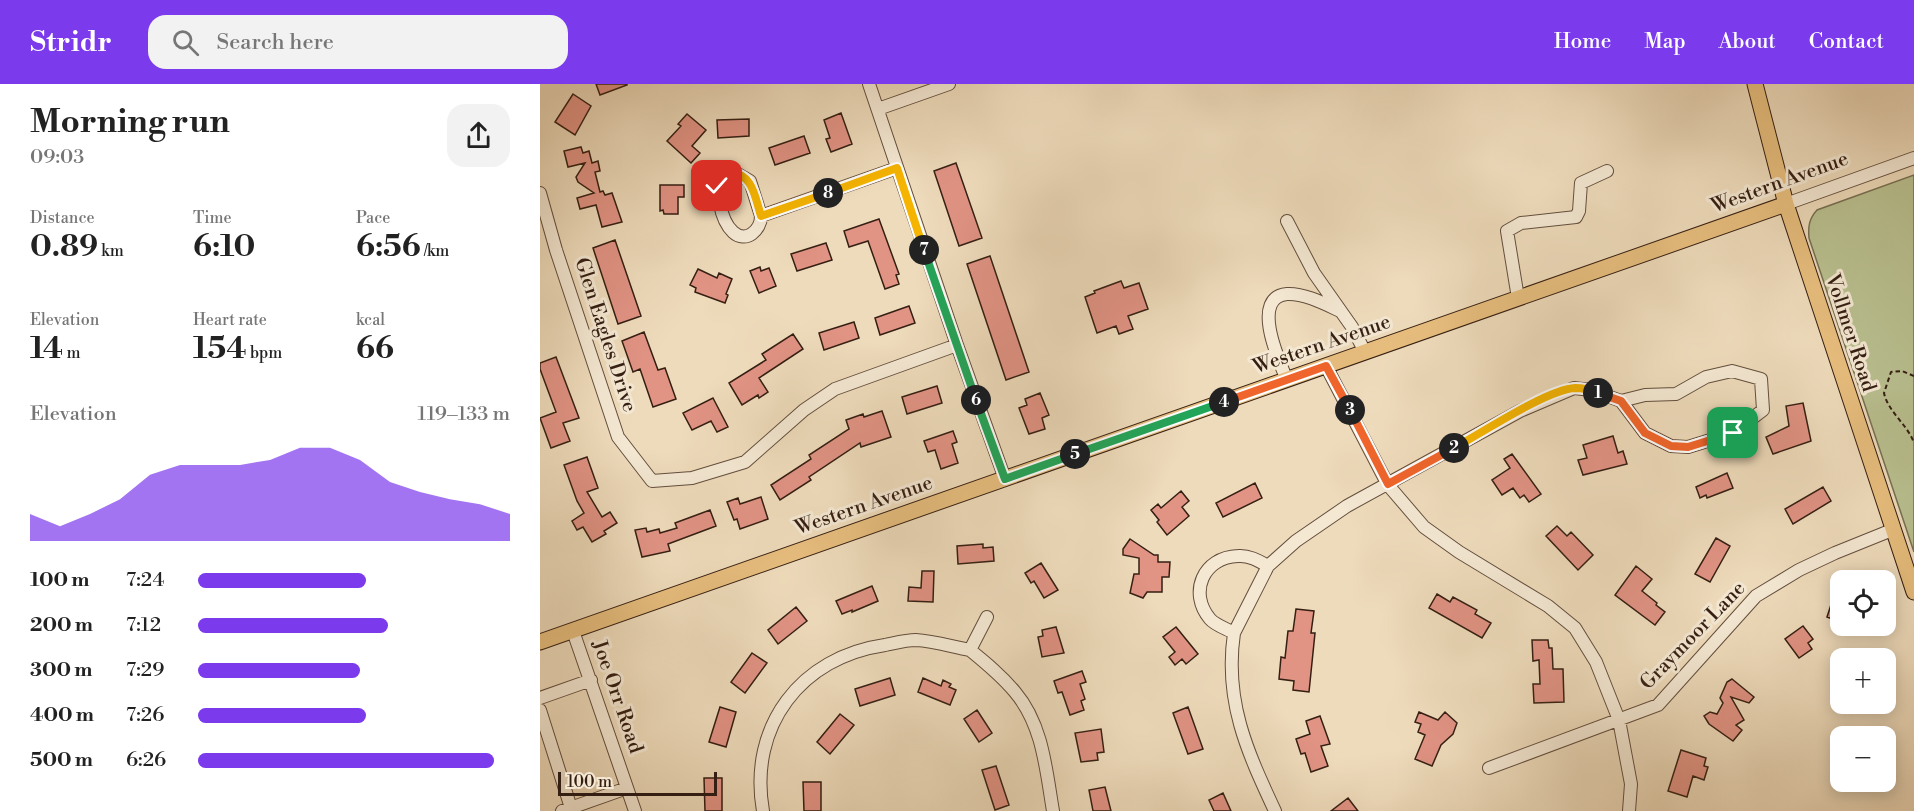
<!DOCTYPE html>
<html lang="en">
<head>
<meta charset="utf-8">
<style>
	:root { --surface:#fff; --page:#f2f2f2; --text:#222; --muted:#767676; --accent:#7c3aed }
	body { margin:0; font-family:"Libre Bodoni",serif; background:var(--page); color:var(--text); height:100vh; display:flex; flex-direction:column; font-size:22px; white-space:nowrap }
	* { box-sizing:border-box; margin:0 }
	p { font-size:20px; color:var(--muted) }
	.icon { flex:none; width:33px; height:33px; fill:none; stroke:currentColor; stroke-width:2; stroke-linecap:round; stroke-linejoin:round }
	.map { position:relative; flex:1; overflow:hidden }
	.details { display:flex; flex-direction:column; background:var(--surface); width:540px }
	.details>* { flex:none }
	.tools { position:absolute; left:1290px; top:486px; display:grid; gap:12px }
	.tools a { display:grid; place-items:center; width:66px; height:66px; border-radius:12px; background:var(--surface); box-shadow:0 3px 15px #0003; font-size:30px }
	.scale { position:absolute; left:18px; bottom:15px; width:159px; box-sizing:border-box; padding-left:6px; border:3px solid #351f13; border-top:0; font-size:16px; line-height:21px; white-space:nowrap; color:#351f13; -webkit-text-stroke:4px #f4e8d3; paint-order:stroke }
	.pin { position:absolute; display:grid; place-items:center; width:51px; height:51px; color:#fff; margin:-26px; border-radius:12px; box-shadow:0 3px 9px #0006 }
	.km { position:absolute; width:30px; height:30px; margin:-15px; border-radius:50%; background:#222; color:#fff; font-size:16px; line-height:30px; text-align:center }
	.round { display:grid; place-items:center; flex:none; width:63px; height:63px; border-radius:18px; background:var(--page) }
	.overview { display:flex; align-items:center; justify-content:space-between; height:102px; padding:0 30px }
	h1 { font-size:33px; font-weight:800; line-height:45px }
	.stats { display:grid; grid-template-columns:repeat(3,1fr); gap:9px; height:102px; padding:6px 30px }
	.stats div { display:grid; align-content:center }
	.stats b { font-size:30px; font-weight:800 }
	.stats small { font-size:16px; font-weight:400 }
	.stats p { font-size:16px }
	.chart { height:168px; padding:12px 30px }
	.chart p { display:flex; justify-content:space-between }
	.chart svg { width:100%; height:108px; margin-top:6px; fill:var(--accent); opacity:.7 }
	ul { padding:0 30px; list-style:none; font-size:20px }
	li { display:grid; grid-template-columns:96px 72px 1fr; align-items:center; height:45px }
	li i { height:15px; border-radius:8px; background:var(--accent) }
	header { display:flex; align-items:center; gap:36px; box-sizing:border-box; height:84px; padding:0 30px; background:var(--accent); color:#fff }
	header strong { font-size:28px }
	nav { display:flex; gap:33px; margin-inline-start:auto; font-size:21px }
	.search { width:420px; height:54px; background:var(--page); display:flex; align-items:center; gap:15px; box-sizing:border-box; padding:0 21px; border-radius:18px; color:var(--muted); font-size:22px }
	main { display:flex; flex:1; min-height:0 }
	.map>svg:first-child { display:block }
</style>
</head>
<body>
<header>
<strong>Stridr</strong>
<div class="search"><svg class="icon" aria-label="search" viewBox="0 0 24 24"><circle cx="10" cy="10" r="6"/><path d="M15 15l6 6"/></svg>Search here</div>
<nav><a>Home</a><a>Map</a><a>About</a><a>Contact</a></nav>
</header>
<main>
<section class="details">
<div class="overview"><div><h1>Morning run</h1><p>09:03</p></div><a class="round"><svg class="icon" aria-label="share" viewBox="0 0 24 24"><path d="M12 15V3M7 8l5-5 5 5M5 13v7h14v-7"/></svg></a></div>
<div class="stats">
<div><p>Distance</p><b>0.89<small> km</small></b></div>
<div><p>Time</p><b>6:10</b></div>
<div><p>Pace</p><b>6:56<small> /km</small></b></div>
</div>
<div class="stats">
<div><p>Elevation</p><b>14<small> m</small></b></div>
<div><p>Heart rate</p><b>154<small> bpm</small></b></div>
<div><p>kcal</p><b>66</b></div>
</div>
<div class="chart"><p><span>Elevation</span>119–133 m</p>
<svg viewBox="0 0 160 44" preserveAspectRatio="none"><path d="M0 44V33L10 38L20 33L30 27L40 17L50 13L60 13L70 13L80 11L90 6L100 6L110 11L120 20L130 24L140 27L150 29L160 33V44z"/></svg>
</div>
<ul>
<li><b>100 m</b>7:24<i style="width:54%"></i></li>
<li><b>200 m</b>7:12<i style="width:61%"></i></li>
<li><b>300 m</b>7:29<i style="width:52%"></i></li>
<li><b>400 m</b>7:26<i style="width:54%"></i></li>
<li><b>500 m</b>6:26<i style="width:95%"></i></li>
</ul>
</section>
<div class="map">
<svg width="1374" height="727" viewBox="0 0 1374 727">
	<rect width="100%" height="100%" fill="#eedbbb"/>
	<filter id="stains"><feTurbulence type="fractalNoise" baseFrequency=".00333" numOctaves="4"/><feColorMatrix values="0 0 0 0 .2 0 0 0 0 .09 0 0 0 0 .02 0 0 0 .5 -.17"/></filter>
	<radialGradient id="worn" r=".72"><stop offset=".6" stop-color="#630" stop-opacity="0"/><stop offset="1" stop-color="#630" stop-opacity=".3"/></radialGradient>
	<!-- green -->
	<path fill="#b9c090" stroke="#777052" stroke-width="1.5" d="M1374,91V468L1269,154C1268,142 1269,135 1277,126Z"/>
	<!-- building -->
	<path fill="#e19384" stroke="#351f13" stroke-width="1.5" d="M56,0H87V1L60,11Z
		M33,10L51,22L35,51L15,38Z
		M301,29L312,60L291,68L286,55L290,54L284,36Z
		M147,30L166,46L152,62L160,69L151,79L127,57L141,42L138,40Z
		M209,35V52L178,54L177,36Z
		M264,52L270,69L235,81L229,64Z
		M41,63L43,69L49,67L52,79L58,77L60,87L55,88L60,108L63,107L65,111L72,109L82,138L62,143L56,121L40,125L37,114L54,109L38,98L36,93L45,79L28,83L24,67Z
		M416,79L442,154L419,162L394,87Z
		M120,101H144V113H138V130H124L123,126L120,127Z
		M339,135L359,190L356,191L359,200L345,205L328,157L309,163L304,147Z
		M75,156L101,232L78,240L53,164Z
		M286,159L292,176L257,187L251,170Z
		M450,172L489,288L466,296L427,180Z
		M220,183L221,187L229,184L236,202L219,209L210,187Z
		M158,185L177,194L179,189L192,195L186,210L188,211L185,219L155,208L156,204L150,201Z
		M581,197L584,204L599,199L608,225L588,232L593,245L579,250L576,242L557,249L545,213L555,209L554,207Z
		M369,222L375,239L340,251L335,234Z
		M314,238L319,254L284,266L279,249Z
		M104,248L118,286L125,284L136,315L113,323L100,285L93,288L82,257Z
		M253,250L263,265L219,294L228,308L219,314L218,311L202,321L189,299L226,276L222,270Z
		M16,273L39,334L23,339L30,357L11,364L0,334L16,328L0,285V279Z
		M397,302L402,319L367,330L362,313Z
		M500,309L509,331L502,334L505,345L489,350L479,324L487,321L485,315Z
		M173,314L188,343L177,348L171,337L152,346L143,329Z
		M1263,319L1271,357L1233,370L1226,353L1249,342L1246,322Z
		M342,327L351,353L321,363L320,359L269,393L271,396L240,416L231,401L271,375L269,371L309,345L306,336L323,330L324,333Z
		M413,347L417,358L412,360L418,379L401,385L395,366L388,368L384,357Z
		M1073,352L1078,369L1083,367L1087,380L1043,391L1038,376L1047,374L1043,361Z
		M972,370L1001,410L989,418L984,411L980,414L973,404L962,411L952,396L970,384L964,375Z
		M47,373L58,404L47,408L62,433L70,428L77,439L64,447L66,450L52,458L43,443L37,446L32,437L44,429L37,417L24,381Z
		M1187,389L1193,404L1167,414L1166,411L1160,414L1156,403Z
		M715,399L722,414L683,433L676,419Z
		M1283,403L1291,417L1253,440L1245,425Z
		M641,407L649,417L642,423L649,432L627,451L617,438L619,436L611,426L618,420L621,424Z
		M221,413L228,435L200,445L197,435L194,436L187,418L198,414L200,420Z
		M170,426L176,442L128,460L130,467L102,473L95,446L106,444L107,448L119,445L120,449L137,444L135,439Z
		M1017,442L1027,452L1031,448L1053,471L1038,486L1006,452Z
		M1176,454L1190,462L1170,498L1155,490Z
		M590,455L614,471H618V478H630L629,493H622V508H607L603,514L590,509L594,490H599V474L583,471V465Z
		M443,460V464L453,463L454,477L418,480L417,462Z
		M501,479L518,506L504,514L494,497L491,499L485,489Z
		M1096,482L1112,495L1102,507L1117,519L1116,521L1125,528L1115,541L1075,511Z
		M382,487H394L393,518L368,517L369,503L381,504Z
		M1299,496L1300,530L1298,537L1287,533Z
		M332,502L338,517L312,528V526L302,530L296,517Z
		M897,510L910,518L913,513L937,526L935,530L951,539L942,554L889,524Z
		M256,523L267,537L238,560L228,546Z
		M756,525L774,527L771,549H775L769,608L753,606L754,597L739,595L741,573L745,574L748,547H753Z
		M1263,542L1273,555L1268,559L1272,565L1259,574L1245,555Z
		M516,543L524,569L502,573L498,553L503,552L502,546Z
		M636,543L658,570L646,580L642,575L635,581L629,573L635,568L623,553Z
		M992,556H1008L1009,564H1012L1013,585H1023L1024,618L994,619L993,600H1000L999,576L993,577Z
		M212,569L227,579L205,609L191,598Z
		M542,587L546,598L540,600L545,615L541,617L544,626L530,631L522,608L518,609L514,597Z
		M350,594L355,611L320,622L315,605Z
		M383,594L401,602L403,596L411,600L409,603L416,606L410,621L378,608Z
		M1192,595L1214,613L1209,619L1191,613L1204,636L1196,641L1202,646L1193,657L1169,640L1164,632L1170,628L1177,630L1183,619L1180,614L1187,598Z
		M180,623L196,628L186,663L169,658Z
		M648,623L663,665L648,670L633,629Z
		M437,626L452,649L439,658L424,635Z
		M879,628L898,636L905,628L917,639L913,650L901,661L892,682L875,675L885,651L878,648L881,640L875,638Z
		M300,630L314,641L290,670L277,658Z
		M780,632L790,660L781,662L788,682L771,688L765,669L761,670L756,655L770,650L766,637Z
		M561,645L564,668L557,669L558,676L541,678L535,649Z
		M1141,666L1166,674L1164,682L1168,683L1164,696L1153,692L1147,713L1128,707Z
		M456,682L469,721L455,726L442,686Z
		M164,694H182V727H165Z
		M263,698H281V727H264Z
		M565,703L571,727H553L549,706Z
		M683,709L691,727H674L669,716Z
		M808,714L818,727H791Z"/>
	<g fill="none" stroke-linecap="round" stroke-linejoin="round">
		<!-- minor casing -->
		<g stroke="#634e3d" stroke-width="14">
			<path id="minor" d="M329,0L417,261L465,395
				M338,25L409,0
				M0,109L16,166L78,353L112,397L152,394L205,378L264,326L295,305L417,261
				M1246,120L1374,74
				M221,132L210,97L196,89L184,92C173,103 181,137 193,148C206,160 221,146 221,132L357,84
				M747,137L774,189L812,243L825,268
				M978,214L967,147L981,139L1036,133L1039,127L1041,99L1067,87
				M786,282L848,401L884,443L919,468L1008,522L1035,544L1056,578L1079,636L1091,700L1089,727
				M747,296C739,277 710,213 747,210C764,209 785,220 800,227
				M728,482C719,477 709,471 698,472C663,473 648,509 670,535C675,541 687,545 694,549C684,617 707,667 735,727
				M447,533L430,566C446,579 462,592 475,608C503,641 506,686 513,727
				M33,547L95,727
				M694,549L728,482L756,457L807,422L980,327L1034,304L1051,306L1081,317L1105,349L1131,362L1148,363L1193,349L1223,326L1221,295L1192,287L1166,293L1136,310L1105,311L1081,317
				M0,614L51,596
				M0,626L31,724
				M949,684L1118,621L1216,512L1259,486L1295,469L1352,446
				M22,727L87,704
				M223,727C208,642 261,573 345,561C355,559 366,556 376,556C394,557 413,563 430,566"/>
		</g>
		<!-- major casing -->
		<g stroke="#351f13" stroke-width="17">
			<path id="major" d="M1215,0L1246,120L1374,508
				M0,558L1246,120"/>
		</g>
		<!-- path -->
		<path stroke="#351f13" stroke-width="2" stroke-dasharray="4.5 3" stroke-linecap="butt" d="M1374,292L1362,287L1351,288L1344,309C1348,328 1368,341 1374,359"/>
		<!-- minor -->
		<use href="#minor" stroke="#f4e8d3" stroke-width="12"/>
		<!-- major -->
		<use href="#major" stroke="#e7be7e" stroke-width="15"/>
	</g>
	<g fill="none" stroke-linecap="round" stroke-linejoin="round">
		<!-- split-1 casing -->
		<g stroke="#fff" stroke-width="12">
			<path id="split-1" d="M1058,309L1081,317L1105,349L1131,362L1148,363L1193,349"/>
		</g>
		<!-- split-2 casing -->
		<g stroke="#fff" stroke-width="12">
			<path id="split-2" d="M914,364C940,350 1008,305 1035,304C1042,304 1051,306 1058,309"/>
		</g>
		<!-- split-3 casing -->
		<g stroke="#fff" stroke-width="12">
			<path id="split-3" d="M810,326L848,400L914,364"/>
		</g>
		<!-- split-4 casing -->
		<g stroke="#fff" stroke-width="12">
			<path id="split-4" d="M684,318L786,282L810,326"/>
		</g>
		<!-- split-5 casing -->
		<g stroke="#fff" stroke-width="12">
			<path id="split-5" d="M535,370L684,318"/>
		</g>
		<!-- split-6 casing -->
		<g stroke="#fff" stroke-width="12">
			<path id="split-6" d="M436,316L465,395L535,370"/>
		</g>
		<!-- split-7 casing -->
		<g stroke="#fff" stroke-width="12">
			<path id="split-7" d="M384,166L436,316"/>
		</g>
		<!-- split-8 casing -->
		<g stroke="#fff" stroke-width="12">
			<path id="split-8" d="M288,109L357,84L384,166"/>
		</g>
		<!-- split-9 casing -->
		<g stroke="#fff" stroke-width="12">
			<path id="split-9" d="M177,102L180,96L189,89C213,88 215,114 221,132L288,109"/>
		</g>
		<!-- split-1 -->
		<use href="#split-1" stroke="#f0652b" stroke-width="8"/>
		<!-- split-2 -->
		<use href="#split-2" stroke="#f5b400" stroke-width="8"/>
		<!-- split-3 -->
		<use href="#split-3" stroke="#f0652b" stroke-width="8"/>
		<!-- split-4 -->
		<use href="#split-4" stroke="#f0652b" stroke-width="8"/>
		<!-- split-5 -->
		<use href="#split-5" stroke="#22a559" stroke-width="8"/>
		<!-- split-6 -->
		<use href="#split-6" stroke="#22a559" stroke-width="8"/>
		<!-- split-7 -->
		<use href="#split-7" stroke="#22a559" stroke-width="8"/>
		<!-- split-8 -->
		<use href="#split-8" stroke="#f5b400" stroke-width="8"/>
		<!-- split-9 -->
		<use href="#split-9" stroke="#f5b400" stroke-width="8"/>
	</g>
	<g text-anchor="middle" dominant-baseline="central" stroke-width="6" stroke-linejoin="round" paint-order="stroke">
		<!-- street labels -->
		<g font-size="20" fill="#351f13" stroke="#f4e8d3">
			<text transform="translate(1240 99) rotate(-20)">Western Avenue</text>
			<text transform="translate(1310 249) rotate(72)">Vollmer Road</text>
			<text transform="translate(65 251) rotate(72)">Glen Eagles Drive</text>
			<text transform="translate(782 261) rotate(-19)">Western Avenue</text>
			<text transform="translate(324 422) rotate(-19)">Western Avenue</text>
			<text transform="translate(1153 552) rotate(-46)">Graymoor Lane</text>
			<text transform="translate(77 613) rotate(71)">Joe Orr Road</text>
		</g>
	</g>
	<rect width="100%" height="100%" filter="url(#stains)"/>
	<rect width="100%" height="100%" fill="url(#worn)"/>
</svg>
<div class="tools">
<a><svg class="icon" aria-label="locate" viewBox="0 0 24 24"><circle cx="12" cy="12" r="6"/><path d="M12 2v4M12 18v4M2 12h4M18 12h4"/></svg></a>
<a>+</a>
<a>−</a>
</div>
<div class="scale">100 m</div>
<div class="pin" style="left:1193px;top:349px;background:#1e9e55"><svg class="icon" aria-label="arrive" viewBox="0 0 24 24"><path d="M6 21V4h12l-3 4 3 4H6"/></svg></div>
<div class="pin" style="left:177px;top:102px;background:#d93025"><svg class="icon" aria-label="check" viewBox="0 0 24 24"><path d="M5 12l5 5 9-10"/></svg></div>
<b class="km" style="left:1058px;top:309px">1</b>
<b class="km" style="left:914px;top:364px">2</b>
<b class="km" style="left:810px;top:326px">3</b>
<b class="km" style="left:684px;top:318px">4</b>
<b class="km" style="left:535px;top:370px">5</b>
<b class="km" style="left:436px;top:316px">6</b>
<b class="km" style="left:384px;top:166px">7</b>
<b class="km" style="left:288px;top:109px">8</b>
</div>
</main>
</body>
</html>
